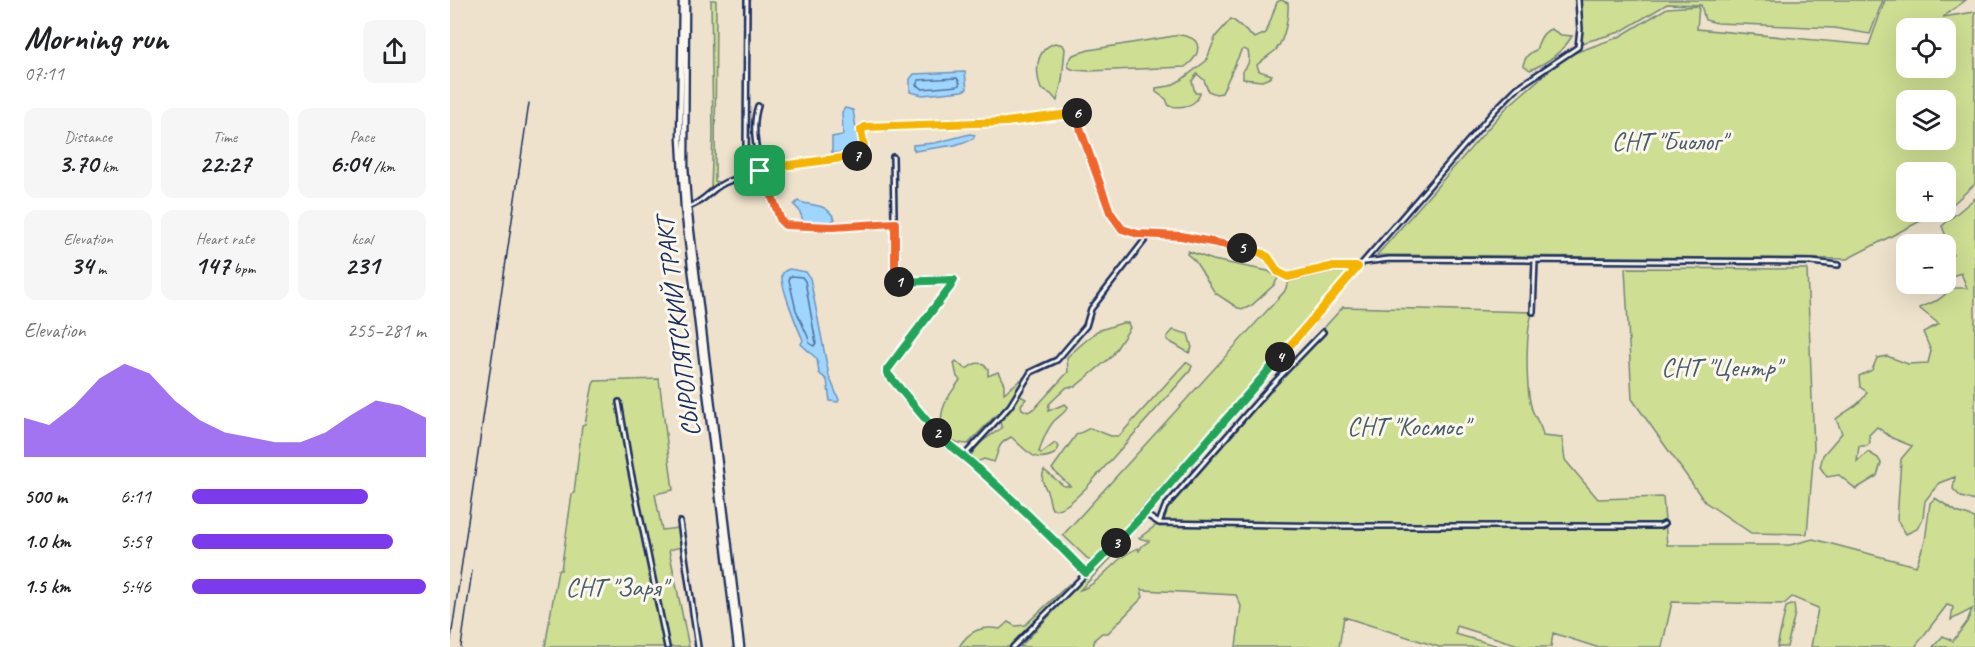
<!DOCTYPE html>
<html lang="en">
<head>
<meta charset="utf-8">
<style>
	:root { --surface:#fff; --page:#f6f6f6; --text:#202124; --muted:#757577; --accent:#7c3aed }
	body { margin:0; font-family:Caveat,sans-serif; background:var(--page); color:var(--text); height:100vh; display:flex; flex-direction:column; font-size:22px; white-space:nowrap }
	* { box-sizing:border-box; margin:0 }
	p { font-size:20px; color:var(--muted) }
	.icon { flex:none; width:33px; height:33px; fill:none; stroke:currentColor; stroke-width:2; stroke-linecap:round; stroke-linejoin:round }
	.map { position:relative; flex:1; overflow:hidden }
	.side { display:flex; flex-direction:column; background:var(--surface); width:450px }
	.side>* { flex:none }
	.buttons { position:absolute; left:1446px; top:18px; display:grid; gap:12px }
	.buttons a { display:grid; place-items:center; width:60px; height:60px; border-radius:12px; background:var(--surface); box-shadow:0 6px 24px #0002; font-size:30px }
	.pin { position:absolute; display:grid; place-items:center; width:51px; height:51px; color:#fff; margin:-26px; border-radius:12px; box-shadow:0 3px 9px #0006 }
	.km { position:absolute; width:30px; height:30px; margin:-15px; border-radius:50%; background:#222; color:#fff; font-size:16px; line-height:30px; text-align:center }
	.round { display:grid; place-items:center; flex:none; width:63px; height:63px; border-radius:12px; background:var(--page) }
	.head { display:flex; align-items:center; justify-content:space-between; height:102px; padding:0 24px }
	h1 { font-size:33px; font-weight:700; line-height:45px }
	.stats { display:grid; grid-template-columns:repeat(3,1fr); gap:9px; height:102px; padding:6px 24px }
	.stats div { display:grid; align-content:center; border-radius:12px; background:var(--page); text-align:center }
	.stats b { font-size:26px; font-weight:700 }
	.stats small { font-size:16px; font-weight:400 }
	.stats p { font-size:16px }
	.chart { height:168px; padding:12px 24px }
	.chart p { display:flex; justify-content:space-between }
	.chart svg { width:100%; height:108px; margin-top:6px; fill:var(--accent); opacity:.7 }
	ul { padding:0 24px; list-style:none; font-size:20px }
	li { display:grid; grid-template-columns:96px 72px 1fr; align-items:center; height:45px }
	li i { height:15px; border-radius:8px; background:var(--accent) }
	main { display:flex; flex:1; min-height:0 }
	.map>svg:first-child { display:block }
</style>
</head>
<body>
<main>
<section class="side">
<div class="head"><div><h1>Morning run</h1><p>07:11</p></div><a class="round"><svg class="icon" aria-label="share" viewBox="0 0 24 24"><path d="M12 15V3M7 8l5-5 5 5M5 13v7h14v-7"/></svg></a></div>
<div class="stats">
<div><p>Distance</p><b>3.70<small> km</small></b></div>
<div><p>Time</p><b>22:27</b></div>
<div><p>Pace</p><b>6:04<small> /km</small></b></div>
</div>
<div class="stats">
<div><p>Elevation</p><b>34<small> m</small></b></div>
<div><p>Heart rate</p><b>147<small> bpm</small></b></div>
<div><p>kcal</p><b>231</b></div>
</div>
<div class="chart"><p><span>Elevation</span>255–281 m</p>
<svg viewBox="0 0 160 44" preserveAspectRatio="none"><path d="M0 44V28L10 31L20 23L30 12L40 6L50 10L60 21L70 29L80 34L90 36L100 38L110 38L120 34L130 27L140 21L150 23L160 28V44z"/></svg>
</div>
<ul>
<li><b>500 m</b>6:11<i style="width:75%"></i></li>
<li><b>1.0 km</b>5:59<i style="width:86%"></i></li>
<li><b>1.5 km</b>5:46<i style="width:100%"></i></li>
</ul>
</section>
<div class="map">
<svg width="1525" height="647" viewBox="0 0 1525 647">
	<rect width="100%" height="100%" fill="#eee2cc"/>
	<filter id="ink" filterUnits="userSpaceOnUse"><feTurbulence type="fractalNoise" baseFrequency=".0167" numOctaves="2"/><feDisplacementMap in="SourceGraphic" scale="12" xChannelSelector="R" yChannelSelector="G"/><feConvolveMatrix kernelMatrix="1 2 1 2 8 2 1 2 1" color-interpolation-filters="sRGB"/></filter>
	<g filter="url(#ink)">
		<!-- green -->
		<path fill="#cede92" stroke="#748678" stroke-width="1.5" fill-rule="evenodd" d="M261,0H266L265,175V181L270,183L261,188L263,134Z
			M831,0L838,3C839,16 835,39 826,50C820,55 813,59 807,65L809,71L822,75L820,78L812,81L793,79V71C799,65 800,60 798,51L794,49L791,51L772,93L766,94L758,91L754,80L747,74L742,81L745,93H750C746,107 731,108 719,106L716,99L706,92V88L720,86L731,80L756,61L766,36L781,19C791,24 796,33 805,38L816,33L827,2Z
			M1130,0H1433L1420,34L1384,28L1267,23L1255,20L1251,5L1217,4L1170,32L1132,43Z
			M1435,0H1516L1493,17L1525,12V184L1503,204L1496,208V172H1456V212H1488L1397,259L927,255L1056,108L1116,56L1169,37L1217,8L1249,6L1247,29L1419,45ZM1456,28H1496V68H1456ZM1456,100H1496V140H1456Z
			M1101,29L1111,35L1122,36C1112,53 1097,63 1080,70L1073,65C1075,58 1079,52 1086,50C1089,41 1092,32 1101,29Z
			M730,35C755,38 751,55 735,67L639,71L624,70L618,67V62L623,55L639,50Z
			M605,43L613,45L615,49L612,81L607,101L601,94L591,89C585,71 585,50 605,43Z
			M1525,198V501L1511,497L1503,489L1505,477L1489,483L1475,501L1473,518L1467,529L1456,534L1447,520L1451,459L1462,446L1442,438L1427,427L1419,435L1420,443L1417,446H1409L1407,462L1418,452L1428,458L1431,463L1427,476L1406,489L1389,475L1377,477L1370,467L1373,455L1392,433L1386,419C1397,410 1411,405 1417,392L1410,387L1409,376L1422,370L1427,358L1437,356L1458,364L1478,363L1481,351L1473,332L1489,324L1469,308L1488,300L1503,288H1517L1511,273L1496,278V257L1503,255L1492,226Z
			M738,251L763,260L818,271L828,278L824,285L801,306L794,309L788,308L765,293L745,261L737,254Z
			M1175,268L1357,269L1364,449L1357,534L1301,533L1255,502L1182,399Z
			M880,272H902L671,532L641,562L613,535L834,292L839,282Z
			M893,307L1083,312C1075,329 1076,386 1081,406C1083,417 1092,424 1093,436L1112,438L1115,460L1148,499L1213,497L1217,545H1340L1363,539L1466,566L1475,541L1480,503L1485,498L1507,512L1525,518V647H1483L1493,636L1503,641L1517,622L1522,609L1501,620L1503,607L1497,605L1465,647H1361L1368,608L1342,597L1334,604L1222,602L1212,647H1146L1103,633L1101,647H1075L1007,626L1005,634L1052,647H989L894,617L889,647H786L791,606L786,595L693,590L691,589L693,597L658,633H652L645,639L643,647H570L662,549L666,551L665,554L630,590C651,584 664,557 688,548L689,551L692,546L699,541L689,538L709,523L711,512L821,386Z
			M672,323H678L680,328L661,357L625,387H617L599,404L598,411L615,404L618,407C614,414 609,416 604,421C597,429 592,442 589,452L592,453L605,443L609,447L606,453C584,465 578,451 561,437C546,445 550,449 544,462L534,459L524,463L520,459C524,444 540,436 552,428L550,422L551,417L549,415L545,416L518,444C498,444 487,428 493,409C496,398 504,389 510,380L507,377L504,363L506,361L514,368H518C525,362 532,361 538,369V376L548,372L554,384V393L573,378H575L568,392L570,396L576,399L571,405L572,409L578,412L585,408L618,372L617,357L647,331Z
			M723,330L738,334L742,348L739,353L717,340V337Z
			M736,362L742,366L740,371L636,488C627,496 615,511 602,509C599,504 600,499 598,494C594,483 590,483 594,470L614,486H620L602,469L626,435L640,428L661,436H669Z
			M209,379L223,490L205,494L212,530L228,528L231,547L219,550L239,647H95L108,570H111L122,494L124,493L132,425L135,424L143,384L145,381Z
			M625,583L562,647H509C519,630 532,626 550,629L558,622L565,626L575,625L619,584Z
			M1344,604L1345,613L1337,647H1327L1336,607Z"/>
		<!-- water -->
		<path fill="#9fd6ff" stroke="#6a93bf" stroke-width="1.5" d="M515,72L517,89L512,91L473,95L460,92V79L464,74Z
			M395,108L403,110L408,140V148L404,152L382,153V137L393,135L392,112Z
			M520,134L525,135L523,139L505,145L465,151L463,148V145L485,143Z
			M348,201C364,208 374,201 385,219L378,224L355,225L349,210L344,205Z
			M339,269L356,272L360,278L379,376L389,400L388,402L380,401L377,380L369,373L367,359L351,344L353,340C348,329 330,285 332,275C333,271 335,271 339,269Z"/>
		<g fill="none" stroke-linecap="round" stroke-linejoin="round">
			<!-- shore -->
			<path stroke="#50729e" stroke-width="1.5" d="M507,78L510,83L508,86L473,89L466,85L469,80Z
				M342,276L352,277L355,281L366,343L364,346L359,343L358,337L346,310L339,280V277Z"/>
			<!-- street casing -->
			<g stroke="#1b2f5e" stroke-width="8">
				<path id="street" d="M443,157L445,277L447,282L504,280L500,287L437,370L438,375L496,444L523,464L591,527L636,573
					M311,166L324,167L409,156C417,149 412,140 411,130L415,127L556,122L626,113L631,131L660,212L672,229L688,235L731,236L811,253L818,257L828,272L838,277L880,267H908
					M284,180L294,166L296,155L297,0
					M301,180H309L317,183L331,221L335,225L383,227L445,223
					M238,207C257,201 261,187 279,181C293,176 305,184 311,166C305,149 302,124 308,106
					M915,262L939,259L1361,262L1388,265
					M1083,312L1085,261
					M169,402L180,467L217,647
					M514,456L560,406L581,372L607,360L630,333L636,326L641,309L698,236
					M695,514L709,523L890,526H1210L1214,524
					M230,522L248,647
					M709,523L715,507L821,386L873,332
					M563,647L695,514L1045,110L1067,88L1128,47L1130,29L1128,0"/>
			</g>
			<!-- primary casing -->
			<g stroke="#1b2f5e" stroke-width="9">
				<path id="primary" d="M232,0L230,139L234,208L287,647
					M236,0L235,166L238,207L291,647"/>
			</g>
			<!-- street -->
			<use href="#street" stroke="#fbf7ec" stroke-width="3"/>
			<!-- primary -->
			<use href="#primary" stroke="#fbf7ec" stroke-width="4.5"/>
			<!-- rail -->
			<path stroke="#1b2f5e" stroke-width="1.5" d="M0,645L79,103
				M11,647L22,571"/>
		</g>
	</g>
	<g fill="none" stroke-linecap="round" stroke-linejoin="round" filter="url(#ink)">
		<!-- split-1 casing -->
		<g stroke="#fff" stroke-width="12">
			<path id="split-1" d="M310,171L301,180L317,183L331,221L335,225L383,227L445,223V277L449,282"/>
		</g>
		<!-- split-2 casing -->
		<g stroke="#fff" stroke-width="12">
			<path id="split-2" d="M449,282L504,280L500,287L437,370V373L487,433"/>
		</g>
		<!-- split-3 casing -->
		<g stroke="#fff" stroke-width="12">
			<path id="split-3" d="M487,433C498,446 512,454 525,466C564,500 600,536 636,573L666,543"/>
		</g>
		<!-- split-4 casing -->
		<g stroke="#fff" stroke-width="12">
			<path id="split-4" d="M666,543L694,514L830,357"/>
		</g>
		<!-- split-5 casing -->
		<g stroke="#fff" stroke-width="12">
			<path id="split-5" d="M792,248L811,253L818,257L828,272L838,277L880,267H908L830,357"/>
		</g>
		<!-- split-6 casing -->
		<g stroke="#fff" stroke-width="12">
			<path id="split-6" d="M627,113L631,131L660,212L672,229L688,234L731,236L792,248"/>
		</g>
		<!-- split-7 casing -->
		<g stroke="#fff" stroke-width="12">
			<path id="split-7" d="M407,156L412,153L414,146L411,130L415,127L556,122L627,113"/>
		</g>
		<!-- split-8 casing -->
		<g stroke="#fff" stroke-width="12">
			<path id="split-8" d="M310,171L311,166L324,167L407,156"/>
		</g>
		<!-- split-1 -->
		<use href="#split-1" stroke="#f0652b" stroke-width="8"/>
		<!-- split-2 -->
		<use href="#split-2" stroke="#22a559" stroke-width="8"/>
		<!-- split-3 -->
		<use href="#split-3" stroke="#22a559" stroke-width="8"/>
		<!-- split-4 -->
		<use href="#split-4" stroke="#22a559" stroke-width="8"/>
		<!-- split-5 -->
		<use href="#split-5" stroke="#f5b400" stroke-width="8"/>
		<!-- split-6 -->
		<use href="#split-6" stroke="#f0652b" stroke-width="8"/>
		<!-- split-7 -->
		<use href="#split-7" stroke="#f5b400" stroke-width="8"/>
		<!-- split-8 -->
		<use href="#split-8" stroke="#f5b400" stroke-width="8"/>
	</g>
	<g text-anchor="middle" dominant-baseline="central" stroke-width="6" stroke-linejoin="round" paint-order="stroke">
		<!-- park labels -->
		<g font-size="26" fill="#485b6b" stroke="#fbf7ec">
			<text x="1219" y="141">СНТ "Биолог"</text>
			<text x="1271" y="367">СНТ "Центр"</text>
			<text x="958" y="426">СНТ "Космос"</text>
			<text x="166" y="587">СНТ "Заря"</text>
		</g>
		<!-- street labels -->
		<g font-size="26" fill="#1b2f5e" stroke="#fbf7ec">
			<text transform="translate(228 327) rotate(-97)">СЫРОПЯТСКИЙ ТРАКТ</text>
		</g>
	</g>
</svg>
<div class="buttons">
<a><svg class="icon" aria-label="locate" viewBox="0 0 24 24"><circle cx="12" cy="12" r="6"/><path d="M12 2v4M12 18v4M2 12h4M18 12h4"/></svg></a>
<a><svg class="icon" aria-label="layers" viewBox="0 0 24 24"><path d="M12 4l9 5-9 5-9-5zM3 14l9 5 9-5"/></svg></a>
<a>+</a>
<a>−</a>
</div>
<div class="pin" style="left:310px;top:171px;background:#1e9e55"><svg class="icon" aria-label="arrive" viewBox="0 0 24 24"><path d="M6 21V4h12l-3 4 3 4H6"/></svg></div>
<b class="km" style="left:449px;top:282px">1</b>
<b class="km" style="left:487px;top:433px">2</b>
<b class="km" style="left:666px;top:543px">3</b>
<b class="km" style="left:830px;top:357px">4</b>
<b class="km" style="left:792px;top:248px">5</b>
<b class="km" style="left:627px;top:113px">6</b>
<b class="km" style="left:407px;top:156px">7</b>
</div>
</main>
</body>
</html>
